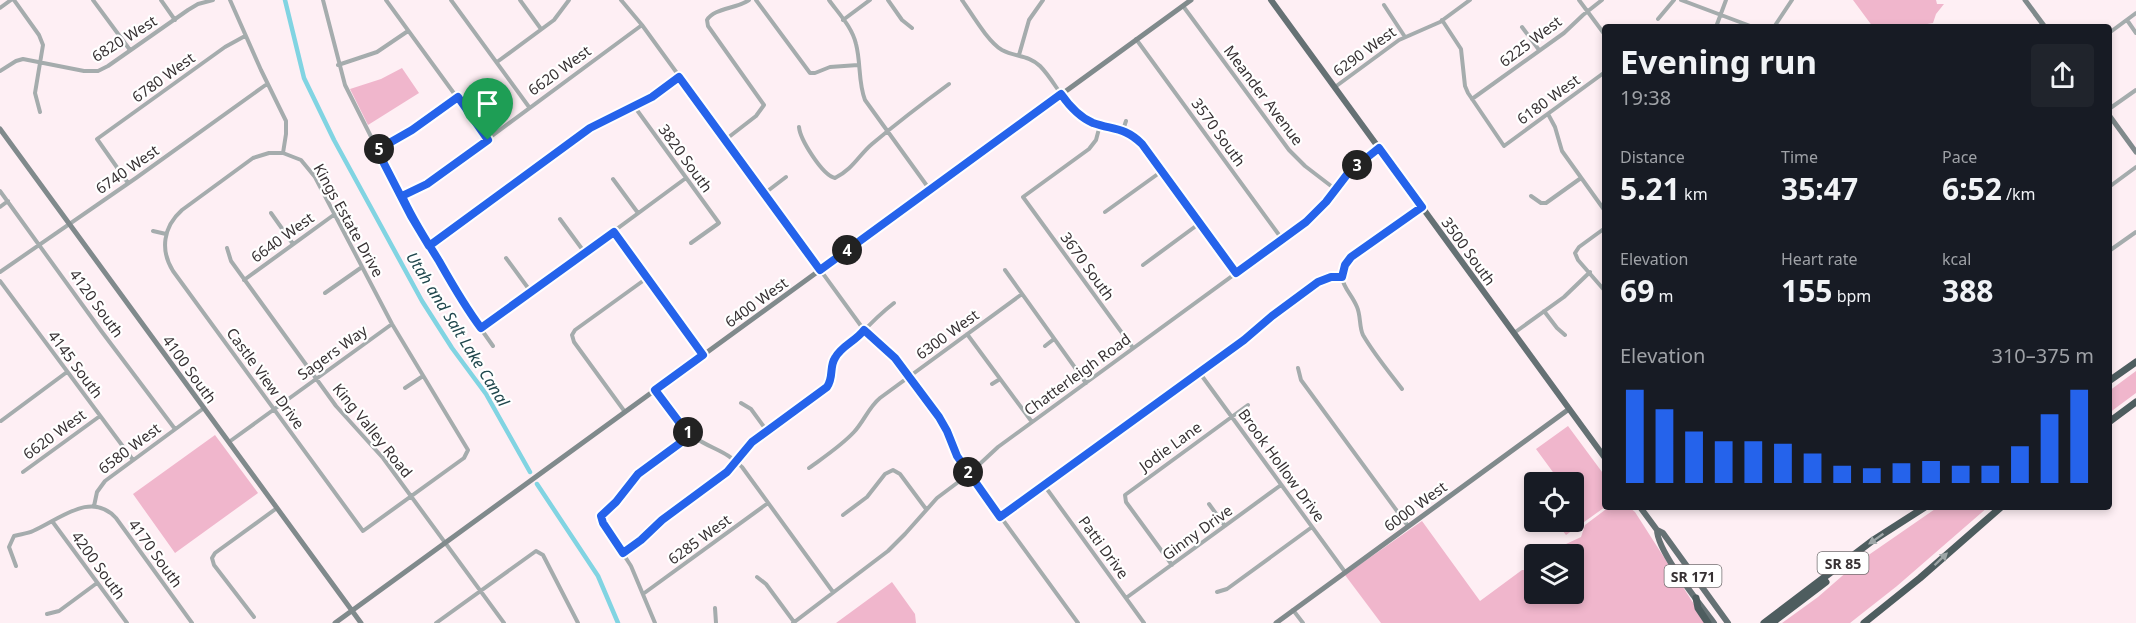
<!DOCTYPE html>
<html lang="en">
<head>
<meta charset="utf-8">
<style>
	:root { --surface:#171b24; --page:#20242c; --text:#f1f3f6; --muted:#9ea1a6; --accent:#2563eb }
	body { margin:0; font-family:"Noto Sans",sans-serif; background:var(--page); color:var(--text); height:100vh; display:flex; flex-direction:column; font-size:22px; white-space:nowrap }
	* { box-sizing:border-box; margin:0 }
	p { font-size:20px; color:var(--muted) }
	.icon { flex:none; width:33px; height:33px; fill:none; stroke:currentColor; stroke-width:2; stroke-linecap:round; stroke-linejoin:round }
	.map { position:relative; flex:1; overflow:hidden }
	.drawer { position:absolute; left:1602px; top:24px; width:510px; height:486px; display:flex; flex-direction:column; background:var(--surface); border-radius:6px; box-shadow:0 3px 9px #0003 }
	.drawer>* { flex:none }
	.tools { position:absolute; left:1524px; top:472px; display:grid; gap:12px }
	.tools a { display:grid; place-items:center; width:60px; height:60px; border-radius:6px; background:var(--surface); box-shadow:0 3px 9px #0003; font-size:30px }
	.pin { position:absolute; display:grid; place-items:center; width:51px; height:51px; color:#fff; margin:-62px -26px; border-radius:50% 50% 50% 0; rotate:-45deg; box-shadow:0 0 6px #0007 }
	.pin .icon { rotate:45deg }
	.km { position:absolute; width:30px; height:30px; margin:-15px; border-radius:50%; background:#222; color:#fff; font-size:16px; line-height:30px; text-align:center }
	.round { display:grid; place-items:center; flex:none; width:63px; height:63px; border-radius:6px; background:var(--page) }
	.headline { display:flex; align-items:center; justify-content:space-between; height:102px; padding:0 18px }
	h1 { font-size:33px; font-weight:700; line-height:45px }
	.metrics { display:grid; grid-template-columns:repeat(3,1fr); gap:9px; height:102px; padding:6px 18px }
	.metrics div { display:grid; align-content:center }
	.metrics b { font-size:30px; font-weight:700 }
	.metrics small { font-size:16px; font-weight:400 }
	.metrics p { font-size:16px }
	.chart { height:168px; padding:12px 18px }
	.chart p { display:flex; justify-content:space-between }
	.chart svg { width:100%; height:108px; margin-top:6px; stroke:var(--accent); stroke-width:6 }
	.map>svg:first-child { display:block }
</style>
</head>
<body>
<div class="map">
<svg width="2136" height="623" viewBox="0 0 2136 623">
	<rect width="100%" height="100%" fill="#feeff4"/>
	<!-- green -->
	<path fill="#f0b6cc" d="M1853,0H1936L1937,4H1944L1936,14L1933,23L1910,27H1873Z
		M402,68L419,93L368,125L350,89L381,79Z
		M2136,371V393L2109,413V391Z
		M1568,426L1605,476V507L1566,535L1556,522H1574V483H1564L1567,481L1565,478L1558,479L1536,449Z
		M215,435L258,493L175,553L133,494Z
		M1609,507H1629L1635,512L1706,623H1381L1345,575L1422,521L1480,601L1522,570H1530L1534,567V594H1574V555H1551L1566,544L1581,537L1585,525Z
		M1938,507H1988L1897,586L1850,623H1782L1818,597L1857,563Z
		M892,582L915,614L916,623H836Z"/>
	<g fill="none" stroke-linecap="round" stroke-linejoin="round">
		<!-- canal -->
		<path stroke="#81d4e2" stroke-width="4.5" d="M285,0L304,78L334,140L422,301L452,348L486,394L530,472
			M537,484L598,576L618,623"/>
		<!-- street -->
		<path stroke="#a5acad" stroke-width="4" d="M14,0L39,35L43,45L35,93L40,112
			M93,0L130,50
			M161,0L175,20
			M230,0L261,70L286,121V134L283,153L301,160L315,177L392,324L468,450L464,458L363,531L173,271C160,250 163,227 182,210L253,158L269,153H283
			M323,0L345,85L411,216L469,312L493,346
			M386,0L488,140
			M451,0L529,107
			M520,0L541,29
			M621,0L642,25L864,330L895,358L939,417L960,461L1078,623
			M756,0L810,73H815L830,67L858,65
			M829,0C839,14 852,27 856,44C861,63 858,82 865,100L930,190
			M888,0L902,20L912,28
			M962,0C972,14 988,42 1002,50C1015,57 1029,55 1040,66C1056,82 1064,106 1084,118C1103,129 1121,125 1139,141L1236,273
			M1579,0L1605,35
			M1681,0L1753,27
			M1384,5L1405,37
			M1183,6L1289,150L1305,166L1335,189
			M0,8L11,0
			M1658,19L1674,0
			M843,20L870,0
			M1442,20L1461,49L1465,86L1468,93L1504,146L1605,72
			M2127,20L2136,33
			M1522,27L1539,50
			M1716,27L1726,0
			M1774,27L1792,0
			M2109,33L2136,13
			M1136,39L1282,239
			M1019,55L1029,20L1043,0
			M497,62L554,20L569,0
			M338,65L377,52L408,31
			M0,71L16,61L23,59L84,71H98L108,66L188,10L198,4L213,0
			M1335,87L1399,40L1440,22L1470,0
			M1472,99L1564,33L1583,15L1602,0
			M634,106L719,223L691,243
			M2109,109L2136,90
			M1548,114L1555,127L1562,151L1605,211
			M1100,125L1096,140L1089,149L1023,197L1133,348
			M799,127C800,139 822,175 835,178C853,169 859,155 872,144C897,123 923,103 949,84
			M1123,130L1126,121
			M725,140L756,116L764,105L708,26L707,20C714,8 736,9 749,0
			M377,150L412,130L458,97
			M613,179L638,213
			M128,183L97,139L225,47L245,36
			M2109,187L2136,167
			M0,191L102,332L175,429
			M765,193L786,177
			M402,196L431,181L642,25
			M1531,196L1541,203H1546L1581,178
			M0,207L8,201
			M1105,212L1162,171
			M271,213L293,244
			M560,219L585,253
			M1605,228L1579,247L1575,253L1578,260L1605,291
			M153,231L166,234
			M613,232L703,355
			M429,246L590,128L652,97L679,77
			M227,248L231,261L336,406L383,458L504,623
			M2109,251L2136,232
			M506,258L531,292
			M1143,265L1200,223
			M1005,270L1086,383
			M0,272L136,178L267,84
			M244,280L335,214
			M0,281L133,460
			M325,293L362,267
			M1544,311L1557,328L1565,335
			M481,329L686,178
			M1514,333L1564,297L1590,272
			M967,334L1032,422
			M1045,346L1054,339
			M1298,368L1301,380L1408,526
			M1199,372L1345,572
			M992,384L1000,379
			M405,388L423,376
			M1402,389C1389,372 1374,354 1363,335C1359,327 1361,316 1357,307C1349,288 1331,279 1351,257L1422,207
			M656,390C667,406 678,426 694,437C711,449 727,451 742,467L833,592
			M741,403L751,409L767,431
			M625,412L574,342L572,335L575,330L647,278
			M1,421L67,372
			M229,442L392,324
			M809,468C824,457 841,446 854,432C864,421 869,407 880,398L1022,294
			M23,472L100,416
			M1044,485L1144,623
			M1209,504L1225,526
			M94,506L97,492L105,481L204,408
			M843,515L867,497L885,474L893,470L900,474L926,509
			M1000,517L1244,340L1272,316L1318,282L1328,277H1342
			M52,521L127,623
			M623,553L641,540L662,520L729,471L752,442L827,387C834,378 830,369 834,359C839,349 852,344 859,336C870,324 881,313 894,303
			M1172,565L1126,502L1125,495L1248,405
			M16,566L9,547L14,536C20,534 27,534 33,531C59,520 91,490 116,518L192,623
			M757,577L766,584L794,622
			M1217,592L1227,589L1312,527
			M643,594L768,503
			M1126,598L1281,485
			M715,608L716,623
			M1293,610L1303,623
			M47,614L59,611L97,583
			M254,617L214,565L212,558L215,553L277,508
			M436,623L536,551L543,555L578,623
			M655,623L631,566L600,518L603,513L616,502L635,477L691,435
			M793,623L888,551L905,534L937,498L969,474L998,447L1302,225L1320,208L1349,172L1379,148"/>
		<!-- secondary -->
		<path stroke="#808a8c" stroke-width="5" d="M2025,0L2045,27
			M2109,115L2136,152
			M0,129L361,623
			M335,623L1191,0
			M1276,623L1569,409"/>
		<!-- primary -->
		<path stroke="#657174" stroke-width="6" d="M1271,0L1605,458
			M1640,507L1657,530L1663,533L1728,623
			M1657,530C1657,551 1700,604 1714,623"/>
		<!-- highway -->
		<path stroke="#4e5d5f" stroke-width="7" d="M2109,381L2136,362
			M2109,422L2136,402
			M1696,598L1698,608L1708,623
			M1764,623L1872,541L1925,507
			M1772,623L1826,582
			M1864,623L1920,578L2001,507"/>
	</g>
	<!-- one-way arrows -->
	<defs><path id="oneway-solid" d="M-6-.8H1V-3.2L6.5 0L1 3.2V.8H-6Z" transform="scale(1.5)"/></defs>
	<g fill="#9ea6a7">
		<use href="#oneway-solid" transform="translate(1876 539) rotate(145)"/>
		<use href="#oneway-solid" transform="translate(1941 559) rotate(-44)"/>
	</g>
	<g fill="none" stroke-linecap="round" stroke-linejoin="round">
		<!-- route casing -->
		<g stroke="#fff" stroke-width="12">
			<path id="route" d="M488,140L427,184L402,196C412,219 426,240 439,261C452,284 465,307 481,328L614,232L703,355L655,390L682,426L691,435L638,474L616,502L601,516L603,523L623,553L641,540L662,520L727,472L752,442L827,387C834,377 829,367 835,358C841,346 856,341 864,330L895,358L939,417L947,431L957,456L1000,517L1244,340L1272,316L1318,282L1331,277H1342L1345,265L1351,257L1422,207L1379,148L1349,172L1326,202L1306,222L1236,273L1142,144C1125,127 1113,130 1093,123C1079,117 1070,107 1061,94L820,270L679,77L652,97L590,128L429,246L411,216L377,150L412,130L458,97L488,140"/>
		</g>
		<!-- route -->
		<use href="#route" stroke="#2563eb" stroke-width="8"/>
	</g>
	<g text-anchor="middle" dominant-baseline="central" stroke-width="4.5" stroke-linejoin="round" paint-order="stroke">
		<!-- shield labels -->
		<g fill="#fff" stroke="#736f70" stroke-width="1.5">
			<rect x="1817.5" y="552" width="51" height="22" rx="4.5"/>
			<rect x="1664.5" y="565" width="57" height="22" rx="4.5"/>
		</g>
		<g font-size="14" font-weight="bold" fill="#373133">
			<text x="1843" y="563">SR 85</text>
			<text x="1693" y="576">SR 171</text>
		</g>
		<!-- street labels -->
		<g font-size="15" fill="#373133" stroke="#fff">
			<text transform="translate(124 38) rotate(-32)">6820 West</text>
			<text transform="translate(1530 41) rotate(-37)">6225 West</text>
			<text transform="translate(1364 51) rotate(-36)">6290 West</text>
			<text transform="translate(559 70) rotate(-36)">6620 West</text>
			<text transform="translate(163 77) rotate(-36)">6780 West</text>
			<text transform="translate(1264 95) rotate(53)">Meander Avenue</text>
			<text transform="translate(1548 99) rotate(-36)">6180 West</text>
			<text transform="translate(1219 132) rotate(54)">3570 South</text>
			<text transform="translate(686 158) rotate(54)">3820 South</text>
			<text transform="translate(127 169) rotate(-35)">6740 West</text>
			<text transform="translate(349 220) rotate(61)">Kings Estate Drive</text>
			<text transform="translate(282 237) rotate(-36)">6640 West</text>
			<text transform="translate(1469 251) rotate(54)">3500 South</text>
			<text transform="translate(1088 266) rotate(54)">3670 South</text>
			<text transform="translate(756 302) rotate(-36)">6400 West</text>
			<text transform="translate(97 303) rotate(54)">4120 South</text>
			<text transform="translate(947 334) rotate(-36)">6300 West</text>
			<text transform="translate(332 352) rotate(-36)">Sagers Way</text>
			<text transform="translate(76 364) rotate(53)">4145 South</text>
			<text transform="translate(190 369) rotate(54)">4100 South</text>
			<text transform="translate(1077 374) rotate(-36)">Chatterleigh Road</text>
			<text transform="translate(266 378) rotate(54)">Castle View Drive</text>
			<text transform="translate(373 430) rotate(51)">King Valley Road</text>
			<text transform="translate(54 434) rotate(-36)">6620 West</text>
			<text transform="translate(1170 446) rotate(-36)">Jodie Lane</text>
			<text transform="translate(129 448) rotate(-37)">6580 West</text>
			<text transform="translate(1282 465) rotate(54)">Brook Hollow Drive</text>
			<text transform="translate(1415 506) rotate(-36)">6000 West</text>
			<text transform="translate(1197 532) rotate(-36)">Ginny Drive</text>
			<text transform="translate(699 539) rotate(-36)">6285 West</text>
			<text transform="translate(1104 547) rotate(54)">Patti Drive</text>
			<text transform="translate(156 553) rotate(54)">4170 South</text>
			<text transform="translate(99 565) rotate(54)">4200 South</text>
		</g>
		<!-- water labels -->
		<g font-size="16" font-style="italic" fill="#20474d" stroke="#fff">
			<text transform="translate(458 329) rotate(58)">Utah and Salt Lake Canal</text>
		</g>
	</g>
</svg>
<div class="tools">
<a><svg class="icon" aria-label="locate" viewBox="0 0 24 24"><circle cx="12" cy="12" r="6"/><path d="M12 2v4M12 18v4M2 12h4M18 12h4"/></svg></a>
<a><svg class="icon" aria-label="layers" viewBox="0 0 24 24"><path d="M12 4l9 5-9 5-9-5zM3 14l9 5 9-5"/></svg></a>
</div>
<div class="pin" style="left:488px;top:140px;background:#1e9e55"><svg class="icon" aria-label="arrive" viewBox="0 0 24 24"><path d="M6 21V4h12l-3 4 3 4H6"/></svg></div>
<b class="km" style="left:688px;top:432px">1</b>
<b class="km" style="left:968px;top:472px">2</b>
<b class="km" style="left:1357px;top:165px">3</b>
<b class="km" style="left:847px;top:250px">4</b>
<b class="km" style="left:379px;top:149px">5</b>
<section class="drawer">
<div class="headline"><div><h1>Evening run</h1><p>19:38</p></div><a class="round"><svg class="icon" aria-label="share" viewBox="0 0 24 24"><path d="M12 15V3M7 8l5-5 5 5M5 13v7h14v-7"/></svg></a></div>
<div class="metrics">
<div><p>Distance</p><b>5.21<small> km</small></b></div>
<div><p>Time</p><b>35:47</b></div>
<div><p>Pace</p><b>6:52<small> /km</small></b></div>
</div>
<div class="metrics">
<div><p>Elevation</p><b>69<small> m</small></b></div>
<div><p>Heart rate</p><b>155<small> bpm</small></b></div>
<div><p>kcal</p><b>388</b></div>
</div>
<div class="chart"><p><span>Elevation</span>310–375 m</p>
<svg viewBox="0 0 160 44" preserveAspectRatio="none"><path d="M5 44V6M15 44V14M25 44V23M35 44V27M45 44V27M55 44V28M65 44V32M75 44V37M85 44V38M95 44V36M105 44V35M115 44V37M125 44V37M135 44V29M145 44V16M155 44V6"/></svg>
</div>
</section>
</div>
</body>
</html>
